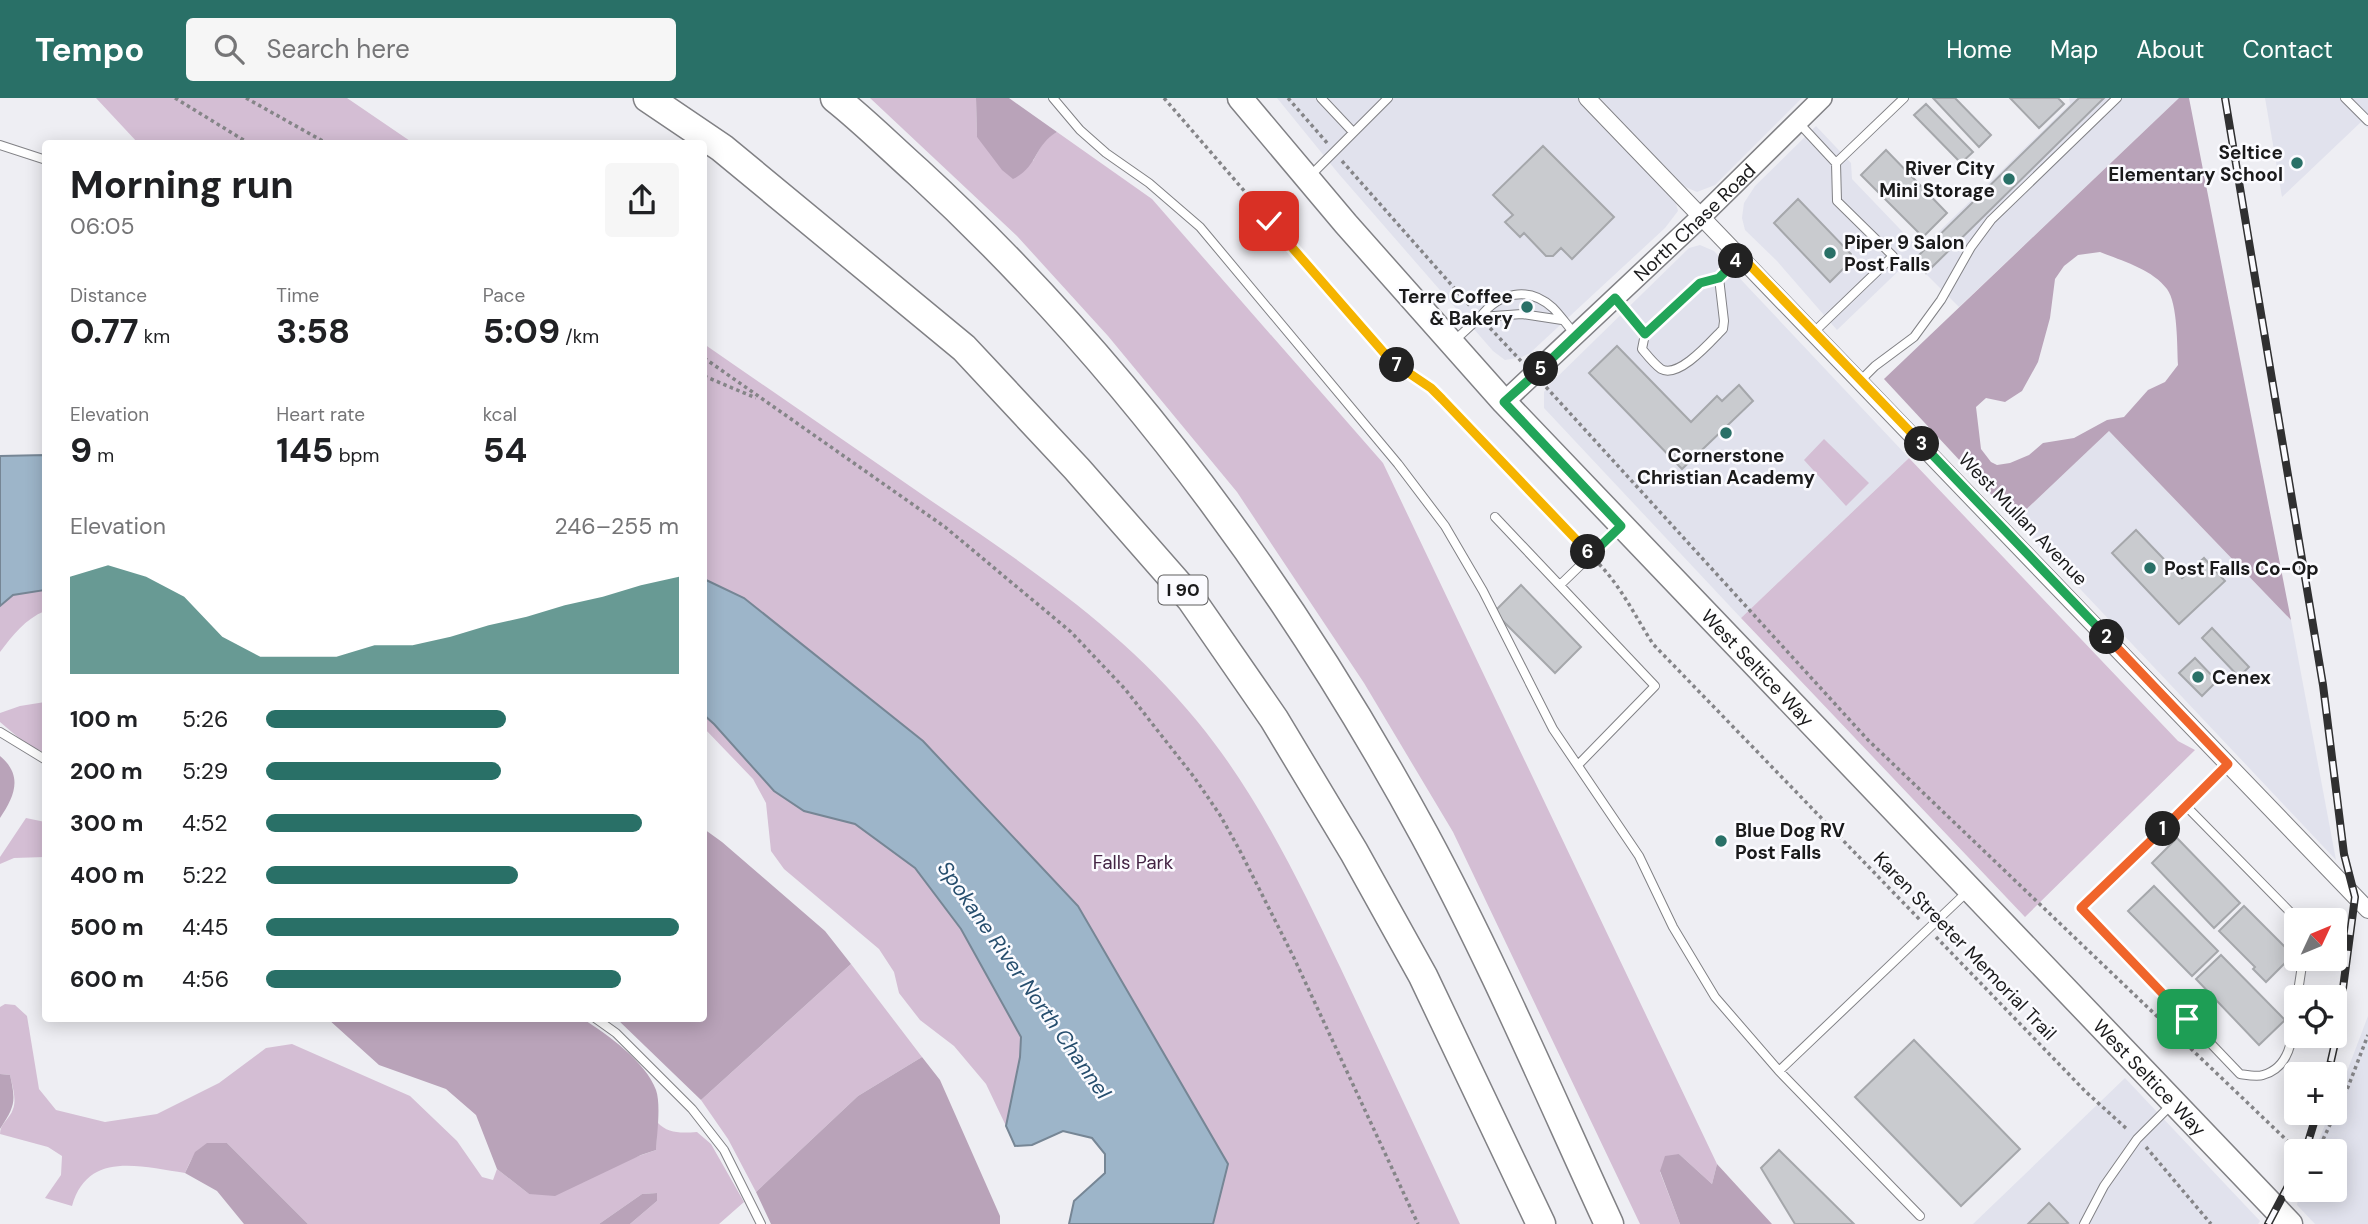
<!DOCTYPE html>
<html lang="en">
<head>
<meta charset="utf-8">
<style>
	:root { --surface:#fff; --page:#f6f6f6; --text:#202124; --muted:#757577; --accent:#297067 }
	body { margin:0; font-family:"DM Sans",sans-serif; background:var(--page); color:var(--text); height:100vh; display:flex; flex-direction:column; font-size:26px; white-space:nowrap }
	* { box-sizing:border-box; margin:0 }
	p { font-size:23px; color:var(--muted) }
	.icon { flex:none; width:38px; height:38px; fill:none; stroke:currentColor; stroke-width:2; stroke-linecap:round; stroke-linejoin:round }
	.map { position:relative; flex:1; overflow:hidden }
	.panel { position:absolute; left:42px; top:42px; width:665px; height:882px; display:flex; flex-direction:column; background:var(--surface); border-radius:7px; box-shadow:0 4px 18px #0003 }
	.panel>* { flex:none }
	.needle { width:46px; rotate:46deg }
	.controls { position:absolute; left:2284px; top:810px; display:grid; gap:14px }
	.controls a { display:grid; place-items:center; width:63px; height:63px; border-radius:7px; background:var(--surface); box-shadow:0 4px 18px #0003; font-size:35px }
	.pin { position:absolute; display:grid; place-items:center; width:60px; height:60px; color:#fff; margin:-30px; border-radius:14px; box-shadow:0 4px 10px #0006 }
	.km { position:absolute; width:35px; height:35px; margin:-18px; border-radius:50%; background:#222; color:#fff; font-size:19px; line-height:35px; text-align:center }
	.round { display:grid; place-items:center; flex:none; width:74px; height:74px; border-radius:7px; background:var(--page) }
	.overview { display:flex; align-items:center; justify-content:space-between; height:119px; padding:0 28px }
	h1 { font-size:38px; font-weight:700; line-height:52px }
	.metrics { display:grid; grid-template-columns:repeat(3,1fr); gap:10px; height:119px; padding:7px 28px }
	.metrics div { display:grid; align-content:center }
	.metrics b { font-size:35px; font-weight:700 }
	.metrics small { font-size:19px; font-weight:400 }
	.metrics p { font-size:19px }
	.chart { height:196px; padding:14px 28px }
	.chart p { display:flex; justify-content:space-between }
	.chart svg { width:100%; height:126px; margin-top:7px; fill:var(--accent); opacity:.7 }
	ul { padding:0 28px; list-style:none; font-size:23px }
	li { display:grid; grid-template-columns:112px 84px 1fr; align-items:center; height:52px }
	li i { height:18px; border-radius:9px; background:var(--accent) }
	header { display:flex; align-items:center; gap:42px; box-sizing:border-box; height:98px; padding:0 35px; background:var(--accent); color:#fff }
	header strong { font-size:33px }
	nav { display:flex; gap:38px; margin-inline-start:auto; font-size:24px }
	.search { width:490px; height:63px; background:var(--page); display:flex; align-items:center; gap:18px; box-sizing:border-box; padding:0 24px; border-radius:7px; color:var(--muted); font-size:26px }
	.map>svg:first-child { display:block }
</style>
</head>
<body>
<header>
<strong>Tempo</strong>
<div class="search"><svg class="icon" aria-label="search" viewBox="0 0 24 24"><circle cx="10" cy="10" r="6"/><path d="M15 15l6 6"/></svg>Search here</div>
<nav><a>Home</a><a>Map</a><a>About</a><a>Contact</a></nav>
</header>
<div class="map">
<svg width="2368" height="1126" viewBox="0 0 2368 1126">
	<rect width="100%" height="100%" fill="#eeeef3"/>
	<!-- built -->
	<path fill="#e1e2ed" d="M1277,0H1579L1674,98L1678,113L1665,130L1530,255L1522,259L1505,262L1493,253L1338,75Z
		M1599,0H1802L1715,87L1697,94L1683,88Z
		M2069,0H2179L1959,209L1911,161L1837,232L1777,163L1745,132L1742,120L1744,105L1755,88L1816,28L1851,65L1852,81L1920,152L2070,6Z
		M2265,0H2368V30L2361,24L2282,99Z
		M1700,147L1714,153L1909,360L1741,520L1544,310V294L1551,285L1689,150Z
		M2109,333L2291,522L2336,762L2015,422Z
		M2368,918V1126H2315L2297,1107L2299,1095L2300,1092H2334V1054L2314,1053L2330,1015H2334L2335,1005Z
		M2125,980L2260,1123L2258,1126H1973Z"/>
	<!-- green -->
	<path fill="#d4bed4" d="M96,0H347L413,45H138Z
		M870,0H976L977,39L1033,63L1045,41L1057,34L1152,101L1383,365L1717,1066L1712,1086L1679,1056L1660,1074L1680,1126H1640L1453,734L1364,585L1237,394L1108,238L1017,138Z
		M704,246C779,298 855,350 930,402C1026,467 1123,532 1197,623C1258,697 1300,785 1341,871C1381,956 1421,1041 1460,1126H1213L1228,1066L923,643L744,500L704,481Z
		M1824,341L1869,385L1846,408L1804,362Z
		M1909,360L2178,643L2195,652L2025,819L1741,520Z
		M45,492V513C25,521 13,537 0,554V507L13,497Z
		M45,604V655L26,646L0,624V615L20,608Z
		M704,617L714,626L774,693L804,713L855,726L915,770L961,831L1021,939L1020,959L1006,1028L986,986L954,948L920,922L899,895L894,874L879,851L784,771L771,753L766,705L753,681L704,630Z
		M26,720L45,724V759L14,760L0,766V759Z
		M851,866L922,959L858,998L756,1094L728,1041L701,1002Z
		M5,906L15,907L27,918L39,991L56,1012L105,1024L157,1016L219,985L266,950L292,946L410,998L457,1043L482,1079L493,1082L497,1071L529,1096L656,1052L657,1024C668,1036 681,1035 697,1034L711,1046L744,1104L719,1126H630L657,1103V1095L642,1096L599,1126H308L227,1045C199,1045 196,1051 185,1075C141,1069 88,1052 72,1108L45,1100L61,1077L62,1058L48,1049L0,1036C0,1025 10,1021 13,1011C17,1001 12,987 10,977L0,976V909Z"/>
	<!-- forest -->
	<path fill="#b9a3b9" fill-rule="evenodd" d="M976,0H1009L1057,34C1034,47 1038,69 1013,81L1002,72L977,39Z
		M2179,0H2189L2291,522L2109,333L2015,422L1884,281ZM2100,154C2122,163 2152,171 2167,191C2178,206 2177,249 2178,267L2165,284L2148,292L2124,319L2107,322L2074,340L2043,345L2029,357L2010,365L1997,367L1991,364L1981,351L1976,309L1986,300L2005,304L2022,293L2038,264L2050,220L2055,181L2064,168L2078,157Z
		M0,658C24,678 14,699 0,720Z
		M704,731L722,744L825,833L851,866L701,1002L617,921L704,920Z
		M328,921H583C607,936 646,964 656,992C661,1006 657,1036 656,1052L641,1057L555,1098L529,1096L497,1071L476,1017L446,991L379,967Z
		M922,959L940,982L1000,1118V1126H771L756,1094L858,998Z
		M0,976L10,977C16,1004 15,1008 0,1031Z
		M207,1045H227L308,1126H244L217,1093L185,1075L195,1054Z
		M1679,1056L1712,1086L1717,1066L1772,1126H1680L1660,1073L1665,1058Z
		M657,1095V1103L630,1126H599L642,1096Z"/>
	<!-- water -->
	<path fill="#9db5c9" stroke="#768695" stroke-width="2" d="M45,357V492L13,497L0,508V358Z
		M704,481L744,500L923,643L1078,808L1228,1066L1213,1126H1069L1074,1103L1105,1075V1056L1092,1040L1063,1033L1032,1047L1015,1048L1006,1028L1020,959L1021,939L961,831L915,770L855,726L804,713L774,693L714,626L704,617Z"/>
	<!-- building -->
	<path fill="#c9cbcf" stroke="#a5a7ab" stroke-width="2" d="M1933,0H1955L1991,37L1979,49Z
		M2010,0H2058L2064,6L2039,30Z
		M2079,0H2104L1926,175L1914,162Z
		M1926,6L1973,54L1961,65L1914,17Z
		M1543,48L1614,119L1572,161L1561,150L1553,158H1546L1524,135L1520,139L1505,124L1513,117L1493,97Z
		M1886,52L1947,115L1923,139L1861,77Z
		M1798,101L1851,156L1850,164L1830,184L1774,125Z
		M1617,248L1691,324L1717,298L1722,303L1739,287L1753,303L1682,371L1589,275Z
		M2136,432L2182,480L2204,460L2225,483L2179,526L2112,455Z
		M1521,487L1581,549L1555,575L1494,514Z
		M2212,530L2249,569L2239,579L2202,540Z
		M2195,560L2217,583L2202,598L2179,575Z
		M2177,740L2240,805L2214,830L2152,765Z
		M2154,788L2218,853L2192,878L2128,813Z
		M2244,808L2293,857L2266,884L2253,871L2255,869L2219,833Z
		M2221,857L2285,922L2259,947L2196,881Z
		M1914,942L2020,1051L1961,1108L1855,999Z
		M1779,1052L1854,1126H1795L1761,1070Z
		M2049,1105L2068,1125L2066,1126H2028Z"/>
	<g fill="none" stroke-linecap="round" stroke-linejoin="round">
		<!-- service casing -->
		<g stroke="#818185" stroke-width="10">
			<path id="service" d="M1053,0L1080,32L1106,55L1149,85L1200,129L1398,366L1445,428L1483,493L1553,631L1639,758L1673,829L1715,899L1779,973L1920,1118
				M1321,0L1353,34
				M2345,0L2368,23
				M1797,23L1836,65L1837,103L1893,158L1814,234
				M0,47L46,62
				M1836,65L1904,0
				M1310,78L1388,0
				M1719,180L1724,223L1723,231C1711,243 1679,281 1661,271C1654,266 1647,257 1642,251L1645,236L1700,185L1719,180L1741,158
				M1616,201L1645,236
				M1562,222L1522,216L1480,219C1499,195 1528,187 1553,210C1560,217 1567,227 1574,235
				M1454,243L1480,219
				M1861,282L1875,268L1914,239L1941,202L1971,149L1991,122L2117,0
				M1495,419L1655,588L1578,667
				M1560,487L1621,428
				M0,634L46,662
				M2228,666L2081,810L2240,976C2247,977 2257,979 2263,977C2293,969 2293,933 2296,909
				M2186,708L2298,822
				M2297,900L2303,861
				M595,920L616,935L692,1011L724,1052L761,1126
				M1779,973L1967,794
				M2084,1126L2104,1088L2137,1041L2171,1007"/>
		</g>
		<!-- minor casing -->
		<g stroke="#818185" stroke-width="18">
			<path id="minor" d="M1587,0L2368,812"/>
		</g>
		<!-- tertiary casing -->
		<g stroke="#818185" stroke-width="22">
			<g id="tertiary">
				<path id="s1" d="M1504,304L1702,118L1822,0"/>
			</g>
		</g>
		<!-- primary casing -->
		<g stroke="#818185" stroke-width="27">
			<g id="primary">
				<path id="s2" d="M1240,0L1346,126L1504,304L2290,1126"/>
			</g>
		</g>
		<!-- motorway casing -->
		<g stroke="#818185" stroke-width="31">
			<path id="motorway" d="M648,0L722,50L964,250L1077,371L1191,501L1274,621L1354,754L1423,878L1541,1126
				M835,0C864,23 890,49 918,74C1124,264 1291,491 1425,738C1493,864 1549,996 1609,1126"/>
		</g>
		<!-- path -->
		<path stroke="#858588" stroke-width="3.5" stroke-dasharray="3.5 3.5" stroke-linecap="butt" d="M175,0L250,46
			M246,0L328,46
			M1164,0L1385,256L1431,290L1582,448
			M1288,0L1328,46
			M1342,63L1471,209
			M1490,230L1521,263
			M704,260L945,429L1071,534L1125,591L1194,679L1220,717L1239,751L1294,860L1418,1126
			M704,278L756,300
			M1546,289L1868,642L2299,1054
			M1599,466C1622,490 1635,518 1653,546L1921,823
			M1936,839L2086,994L2128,1032
			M2146,1049L2211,1126
			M2317,1054L2348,989L2368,937"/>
		<!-- service -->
		<use href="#service" stroke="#fff" stroke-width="8"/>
		<!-- minor -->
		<use href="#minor" stroke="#fff" stroke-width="16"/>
		<!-- tertiary -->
		<use href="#tertiary" stroke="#fff" stroke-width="19"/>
		<!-- primary -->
		<use href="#primary" stroke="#fff" stroke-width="24"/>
		<!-- motorway -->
		<use href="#motorway" stroke="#fff" stroke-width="28"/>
		<!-- rail casing -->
		<g stroke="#303031" stroke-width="8">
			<path id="rail" d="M2225,0L2323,587L2344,756L2355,799L2337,936L2328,976
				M2305,1054L2317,1015
				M2268,1126L2296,1073"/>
		</g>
		<!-- rail -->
		<use href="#rail" stroke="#fbfbff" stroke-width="5" stroke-dasharray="16" stroke-linecap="butt"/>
	</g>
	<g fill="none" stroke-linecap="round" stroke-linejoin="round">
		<!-- split-1 casing -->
		<g stroke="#fff" stroke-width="14">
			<path id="split-1" d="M2163,731L2081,810L2187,921"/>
		</g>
		<!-- split-2 casing -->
		<g stroke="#fff" stroke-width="14">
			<path id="split-2" d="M2107,539L2228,666L2163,731"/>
		</g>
		<!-- split-3 casing -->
		<g stroke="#fff" stroke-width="14">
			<path id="split-3" d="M1922,346L2107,539"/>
		</g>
		<!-- split-4 casing -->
		<g stroke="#fff" stroke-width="14">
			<path id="split-4" d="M1736,163L1741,158L1922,346"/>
		</g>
		<!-- split-5 casing -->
		<g stroke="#fff" stroke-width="14">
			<path id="split-5" d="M1541,271L1615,200L1645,236L1700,185L1719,180L1736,163"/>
		</g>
		<!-- split-6 casing -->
		<g stroke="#fff" stroke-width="14">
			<path id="split-6" d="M1541,271L1504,304L1621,428L1591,457L1588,454"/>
		</g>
		<!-- split-7 casing -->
		<g stroke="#fff" stroke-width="14">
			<path id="split-7" d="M1397,267L1431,290L1442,301L1588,454"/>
		</g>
		<!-- split-8 casing -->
		<g stroke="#fff" stroke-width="14">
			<path id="split-8" d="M1269,123L1385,256L1397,267"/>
		</g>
		<!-- split-1 -->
		<use href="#split-1" stroke="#f0652b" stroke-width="9"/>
		<!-- split-2 -->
		<use href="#split-2" stroke="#f0652b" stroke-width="9"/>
		<!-- split-3 -->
		<use href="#split-3" stroke="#22a559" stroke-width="9"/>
		<!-- split-4 -->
		<use href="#split-4" stroke="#f5b400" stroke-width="9"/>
		<!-- split-5 -->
		<use href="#split-5" stroke="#22a559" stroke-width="9"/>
		<!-- split-6 -->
		<use href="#split-6" stroke="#22a559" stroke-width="9"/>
		<!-- split-7 -->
		<use href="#split-7" stroke="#f5b400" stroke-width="9"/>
		<!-- split-8 -->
		<use href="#split-8" stroke="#f5b400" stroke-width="9"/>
	</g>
	<!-- markers -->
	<g fill="#297067" stroke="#fbfbff" stroke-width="2.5">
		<circle cx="2297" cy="65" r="7"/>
		<circle cx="2009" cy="81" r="7"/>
		<circle cx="1830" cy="155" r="7"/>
		<circle cx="1527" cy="209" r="7"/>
		<circle cx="1726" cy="335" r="7"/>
		<circle cx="2150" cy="470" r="7"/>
		<circle cx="2198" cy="579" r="7"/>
		<circle cx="1721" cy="743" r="7"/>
	</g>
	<g text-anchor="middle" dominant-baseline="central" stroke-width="5" stroke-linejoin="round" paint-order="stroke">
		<!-- shield labels -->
		<rect fill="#fbfbff" stroke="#5e5e5f" stroke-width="2" x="1158.5" y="477.5" width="49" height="29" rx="5"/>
		<g font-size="18" font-weight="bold" fill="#1a1a1b">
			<text x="1183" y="492">I 90</text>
		</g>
		<!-- poi labels -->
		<g font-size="19" font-weight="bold" fill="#1a1a1b" stroke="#fbfbff" text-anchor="start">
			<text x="2283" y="54" text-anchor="end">Seltice<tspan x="2283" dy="22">Elementary School</tspan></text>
			<text x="1995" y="70" text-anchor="end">River City<tspan x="1995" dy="22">Mini Storage</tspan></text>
			<text x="1844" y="144">Piper 9 Salon<tspan x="1844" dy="22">Post Falls</tspan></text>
			<text x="1513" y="198" text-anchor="end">Terre Coffee<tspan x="1513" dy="22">&amp; Bakery</tspan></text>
			<text x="1726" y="357" text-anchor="middle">Cornerstone<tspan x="1726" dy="22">Christian Academy</tspan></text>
			<text x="2164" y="470">Post Falls Co-Op</text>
			<text x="2212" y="579">Cenex</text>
			<text x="1735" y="732">Blue Dog RV<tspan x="1735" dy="22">Post Falls</tspan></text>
		</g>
		<!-- street labels -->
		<g font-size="19" fill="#1a1a1b" stroke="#fbfbff">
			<text stroke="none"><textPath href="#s1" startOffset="262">North Chase Road</textPath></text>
			<text transform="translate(2023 421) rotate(46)">West Mullan Avenue</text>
			<text stroke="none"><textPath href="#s2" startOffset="770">West Seltice Way</textPath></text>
			<text transform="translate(1965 848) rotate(46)">Karen Streeter Memorial Trail</text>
			<text stroke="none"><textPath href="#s2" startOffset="1337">West Seltice Way</textPath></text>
		</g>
		<!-- park labels -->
		<g font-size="19" fill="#442444" stroke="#fbfbff">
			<text x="1133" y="764">Falls Park</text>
		</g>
		<!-- water labels -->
		<g font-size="21" font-style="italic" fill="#264e6e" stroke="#fbfbff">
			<text transform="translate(1024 882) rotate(55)">Spokane River North Channel</text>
		</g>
	</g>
</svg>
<div class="controls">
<a><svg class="needle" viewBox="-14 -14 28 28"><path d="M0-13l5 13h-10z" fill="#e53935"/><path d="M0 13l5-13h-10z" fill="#757577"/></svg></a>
<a><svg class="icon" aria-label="locate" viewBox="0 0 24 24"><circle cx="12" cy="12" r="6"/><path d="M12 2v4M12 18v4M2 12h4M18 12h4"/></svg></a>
<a>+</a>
<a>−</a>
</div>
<div class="pin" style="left:2187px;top:921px;background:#1e9e55"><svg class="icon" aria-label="arrive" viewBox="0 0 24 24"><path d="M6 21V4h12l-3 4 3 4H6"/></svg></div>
<div class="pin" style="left:1269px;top:123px;background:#d93025"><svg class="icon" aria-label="check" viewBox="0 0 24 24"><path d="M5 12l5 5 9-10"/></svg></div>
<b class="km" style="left:2163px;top:731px">1</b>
<b class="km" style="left:2107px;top:539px">2</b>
<b class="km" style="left:1922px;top:346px">3</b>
<b class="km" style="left:1736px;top:163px">4</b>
<b class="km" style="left:1541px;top:271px">5</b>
<b class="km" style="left:1588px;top:454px">6</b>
<b class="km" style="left:1397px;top:267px">7</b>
<section class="panel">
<div class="overview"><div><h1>Morning run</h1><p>06:05</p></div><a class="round"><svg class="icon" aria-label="share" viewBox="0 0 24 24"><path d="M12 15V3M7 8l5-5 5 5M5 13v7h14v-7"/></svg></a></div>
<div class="metrics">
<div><p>Distance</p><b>0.77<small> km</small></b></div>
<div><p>Time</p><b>3:58</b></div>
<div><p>Pace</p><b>5:09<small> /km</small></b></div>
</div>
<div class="metrics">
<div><p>Elevation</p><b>9<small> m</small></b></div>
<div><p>Heart rate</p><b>145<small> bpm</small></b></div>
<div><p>kcal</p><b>54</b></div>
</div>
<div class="chart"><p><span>Elevation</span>246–255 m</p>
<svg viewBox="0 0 160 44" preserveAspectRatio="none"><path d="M0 44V10L10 6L20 10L30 17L40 31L50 38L60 38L70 38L80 34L90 34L100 31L110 27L120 24L130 20L140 17L150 13L160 10V44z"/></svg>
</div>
<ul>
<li><b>100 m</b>5:26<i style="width:58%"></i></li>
<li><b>200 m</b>5:29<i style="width:57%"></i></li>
<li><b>300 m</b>4:52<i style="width:91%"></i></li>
<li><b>400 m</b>5:22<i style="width:61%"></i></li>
<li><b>500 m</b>4:45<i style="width:100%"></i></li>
<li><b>600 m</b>4:56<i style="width:86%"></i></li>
</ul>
</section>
</div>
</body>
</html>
